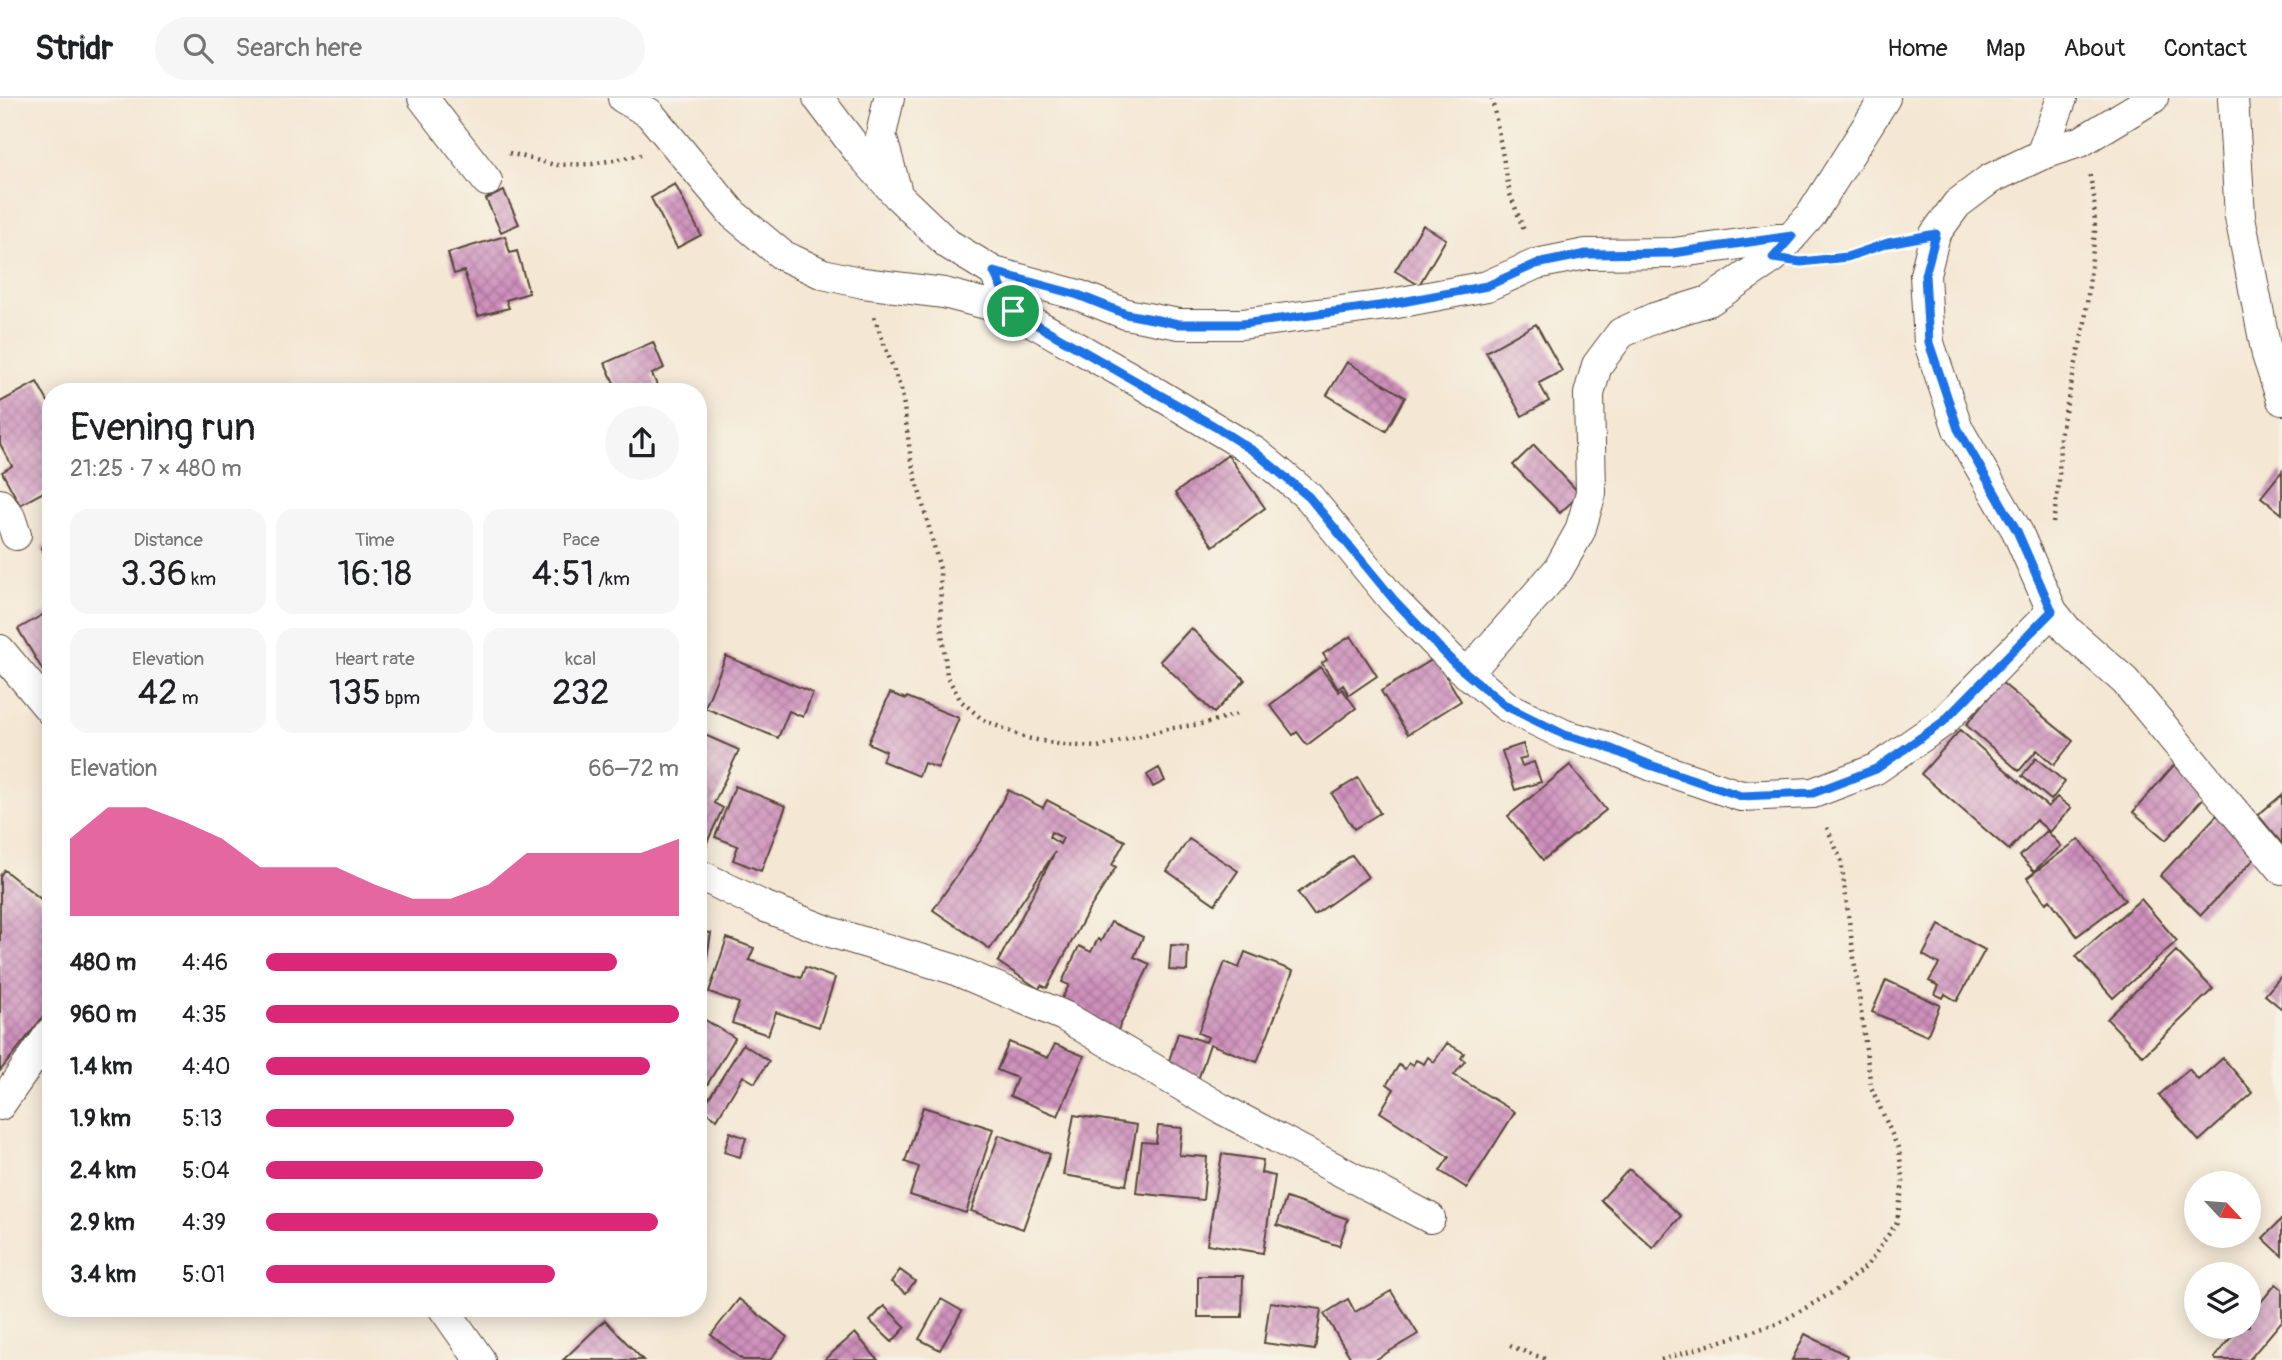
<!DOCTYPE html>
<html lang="en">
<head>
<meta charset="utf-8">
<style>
	:root { --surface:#fff; --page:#f6f6f6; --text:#202124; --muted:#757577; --line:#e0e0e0; --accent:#db2777 }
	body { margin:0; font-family:Pangolin,sans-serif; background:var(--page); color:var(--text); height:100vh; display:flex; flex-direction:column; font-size:26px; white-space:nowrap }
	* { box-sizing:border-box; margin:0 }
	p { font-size:23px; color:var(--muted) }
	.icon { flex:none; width:38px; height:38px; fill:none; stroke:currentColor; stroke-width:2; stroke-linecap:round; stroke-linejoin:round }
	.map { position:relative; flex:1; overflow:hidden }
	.drawer { position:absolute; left:42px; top:285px; width:665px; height:934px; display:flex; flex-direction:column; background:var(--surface); border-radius:28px; box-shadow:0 4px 18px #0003 }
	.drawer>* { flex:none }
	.needle { width:46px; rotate:116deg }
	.controls { position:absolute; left:2184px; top:1073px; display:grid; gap:14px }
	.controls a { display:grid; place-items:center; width:77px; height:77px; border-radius:50%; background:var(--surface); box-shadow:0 4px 18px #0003; font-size:35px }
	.pin { position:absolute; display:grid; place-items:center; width:60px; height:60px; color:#fff; margin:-30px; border:4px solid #fff; border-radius:50%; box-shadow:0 2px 7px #0007 }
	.round { display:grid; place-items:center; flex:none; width:74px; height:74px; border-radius:37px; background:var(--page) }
	.head { display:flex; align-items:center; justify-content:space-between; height:119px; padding:0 28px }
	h1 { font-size:38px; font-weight:600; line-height:52px }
	.stats { display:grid; grid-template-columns:repeat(3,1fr); gap:10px; height:119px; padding:7px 28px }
	.stats div { display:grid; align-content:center; border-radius:18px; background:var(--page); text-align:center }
	.stats b { font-size:35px; font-weight:600 }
	.stats small { font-size:19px; font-weight:400 }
	.stats p { font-size:19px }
	.chart { height:196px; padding:14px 28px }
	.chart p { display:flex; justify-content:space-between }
	.chart svg { width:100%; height:126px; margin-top:7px; fill:var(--accent); opacity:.7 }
	ul { padding:0 28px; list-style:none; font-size:23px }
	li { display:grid; grid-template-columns:112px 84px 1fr; align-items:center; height:52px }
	li i { height:18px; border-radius:9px; background:var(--accent) }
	header { display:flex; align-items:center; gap:42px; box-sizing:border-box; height:98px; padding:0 35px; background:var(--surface); border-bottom:2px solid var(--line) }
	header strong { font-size:33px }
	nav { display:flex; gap:38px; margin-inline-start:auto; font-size:24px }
	.search { width:490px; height:63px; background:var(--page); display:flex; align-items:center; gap:18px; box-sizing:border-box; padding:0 24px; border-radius:38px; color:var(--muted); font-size:26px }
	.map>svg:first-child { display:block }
</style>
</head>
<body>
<header>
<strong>Stridr</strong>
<div class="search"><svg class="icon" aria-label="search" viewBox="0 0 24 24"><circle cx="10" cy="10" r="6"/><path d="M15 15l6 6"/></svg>Search here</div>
<nav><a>Home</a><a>Map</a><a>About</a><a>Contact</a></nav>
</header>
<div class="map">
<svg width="2282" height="1262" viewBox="0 0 2282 1262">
	<defs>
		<pattern id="building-cross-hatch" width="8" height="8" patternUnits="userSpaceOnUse" patternTransform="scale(1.75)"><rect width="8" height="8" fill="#ce90bc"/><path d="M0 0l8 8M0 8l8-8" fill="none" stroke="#a87698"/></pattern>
	</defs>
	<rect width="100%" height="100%" fill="#f7f3e8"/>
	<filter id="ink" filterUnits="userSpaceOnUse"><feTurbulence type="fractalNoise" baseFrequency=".0143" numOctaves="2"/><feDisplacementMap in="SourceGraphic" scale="14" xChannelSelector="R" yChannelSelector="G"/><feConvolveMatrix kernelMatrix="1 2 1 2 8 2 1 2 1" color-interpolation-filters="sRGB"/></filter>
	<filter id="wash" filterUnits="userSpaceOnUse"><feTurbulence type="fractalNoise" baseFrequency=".00686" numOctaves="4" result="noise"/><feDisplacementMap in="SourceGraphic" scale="28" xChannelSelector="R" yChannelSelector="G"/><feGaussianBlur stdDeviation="1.57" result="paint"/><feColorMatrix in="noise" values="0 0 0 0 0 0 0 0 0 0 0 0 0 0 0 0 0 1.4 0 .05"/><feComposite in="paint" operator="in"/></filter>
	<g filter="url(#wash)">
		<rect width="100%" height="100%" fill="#f4e7d3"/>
		<g id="blocks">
			<!-- building -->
			<path fill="url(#building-cross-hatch)" fill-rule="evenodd" d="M675,86L701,137L677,150L651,100Z
				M504,93L519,126L501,134L486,101Z
				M1423,127L1446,141L1419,187L1395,173Z
				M505,138L510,155L517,153L529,195L506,202L509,210L478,218L464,173L454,176L448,155Z
				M1536,226L1562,273L1539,285L1549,303L1522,318L1486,254Z
				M653,244L664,270L652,276L660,294H618L605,265Z
				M1347,264L1405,299L1386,333L1327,297Z
				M37,284L51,309V390L20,407L2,374L12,368L0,346V304Z
				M1534,347L1580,396L1560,415L1513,367Z
				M1228,357L1265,410L1213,448L1175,395Z
				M2282,373V416L2261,399Z
				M51,444V467L41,450Z
				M51,512V586L18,531Z
				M1191,530L1245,582L1214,615L1160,563Z
				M1351,538L1377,578L1349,597L1343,587L1338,591L1322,565L1327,562L1323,556Z
				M726,558L813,595L803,619L789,613L778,640L705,610Z
				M1435,560L1461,603L1408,636L1381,593Z
				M1320,569L1339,594L1342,591L1356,610L1307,647L1297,634L1293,637L1270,607Z
				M2001,584L2073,643L2054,667L2037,652L2019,673L1966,627Z
				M890,595L906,601L907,599L959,620L938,670L924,665L919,678L882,663L886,653L868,645Z
				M1960,632L2048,709L2057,699L2071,710L2050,734L2036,722L2009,752L1921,676Z
				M698,634L739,652L714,705L723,710L703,753L698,751Z
				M1523,646L1527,659L1519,661L1522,668L1534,664L1541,684L1515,692L1502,653Z
				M2036,660L2065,684L2051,702L2022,678Z
				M1570,667L1606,712L1543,762L1508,718Z
				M2174,667L2207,696L2166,742L2133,714Z
				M1159,670L1165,683L1153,689L1147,677Z
				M1358,680L1380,715L1354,731L1332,696Z
				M735,688L786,708L761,773L733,762L738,748L715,739Z
				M1008,692L1043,710L1047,702L1125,743L1112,767L1116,769L1087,815L1047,890L1041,887L1039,891L998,864L1055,754L990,851L933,812L983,739ZM1051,734L1063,740L1060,746L1049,739Z
				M2282,697V746L2258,717Z
				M2217,717L2259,756L2201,817L2160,778Z
				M2047,733L2061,748L2034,773L2020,758Z
				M1189,741L1238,773L1215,806L1167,773Z
				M2079,741L2125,802L2077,838L2050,802L2046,805L2027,780Z
				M1352,757L1368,779L1314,817L1298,795Z
				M4,772L51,809V909L0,973V778Z
				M2141,801L2177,843L2113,900L2076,858Z
				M1111,824L1143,839L1134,859L1150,866L1117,934L1059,906L1069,887L1062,884L1079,848L1091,854L1098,841L1101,843Z
				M1939,827L1985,852L1957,903L1945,896L1943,900L1935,896L1939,888L1929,883L1939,866L1923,857Z
				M698,833L711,835L704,876L698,875Z
				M727,840L754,850L749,862L801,880L805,869L835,880L819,929L776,914L768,937L732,925L739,905L709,894Z
				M1171,847L1188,848L1187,873L1169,872Z
				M2176,853L2213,891L2143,958L2107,921Z
				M1245,854L1293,873L1257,964L1210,946L1198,982L1166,972L1178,935L1206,944L1208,939L1198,935L1225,864L1239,870Z
				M2282,877V911L2265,897Z
				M1886,882L1940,907L1927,938L1872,914Z
				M702,920L735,940L698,1002V926Z
				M1009,944L1048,960L1055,946L1084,958L1058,1018L1010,998L1017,980L997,972Z
				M1447,945L1464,955L1461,960L1465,963L1454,977L1515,1014L1467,1090L1440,1073L1449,1059L1380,1014L1394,991L1387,986L1399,967L1405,971L1409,965L1413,967L1416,962L1424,966L1428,959L1434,964Z
				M743,946L769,963L755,985L743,978L717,1021L702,1011Z
				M2223,960L2253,995L2199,1043L2159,997L2189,971L2198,982Z
				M923,1009L993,1031L966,1115L910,1097L919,1069L905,1064Z
				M1074,1017L1137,1027L1126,1087L1063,1077Z
				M1158,1028L1182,1030L1179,1057L1207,1059L1203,1102L1136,1095L1142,1044L1156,1045Z
				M730,1034L746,1040L740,1059L724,1054Z
				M999,1037L1050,1056L1023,1131L971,1113Z
				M1222,1056L1263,1062L1261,1075L1275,1078L1263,1155L1207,1146Z
				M1629,1071L1681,1118L1653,1150L1601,1102Z
				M1286,1100L1348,1121L1339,1148L1277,1127Z
				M2282,1121V1158L2263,1140Z
				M900,1172L915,1183L906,1195L891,1184Z
				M1198,1178H1243L1242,1219H1198Z
				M2276,1186L2282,1191V1223L2249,1262H2216L2214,1260L2240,1228H2249V1218Z
				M1391,1193L1418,1236L1375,1262H1352L1324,1216L1348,1201L1355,1214Z
				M739,1201L787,1239L770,1262H743L711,1237Z
				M941,1201L962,1213L940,1252L919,1241Z
				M1270,1204L1321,1211L1315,1252L1264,1245Z
				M884,1208L906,1229L892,1244L870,1223Z
				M605,1222L643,1262H563Z
				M855,1235L878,1262H824Z
				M1805,1236L1848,1258L1846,1262H1792Z"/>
		</g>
	</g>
	<g filter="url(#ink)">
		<use href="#blocks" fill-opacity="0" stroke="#574639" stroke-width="2"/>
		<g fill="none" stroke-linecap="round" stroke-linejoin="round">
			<!-- street casing -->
			<g stroke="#574639" stroke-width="32">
				<path id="street" d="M423,0L487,83
					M623,0L649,15L733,116L782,157L823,176L863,185L944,195L1013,213
					M818,0L859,54L898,98L948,146L994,174L1013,213L1130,279L1255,354L1309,399L1393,502L1454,564L1506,608L1565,637L1604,648L1650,667L1741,698L1813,695L1876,671L1943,624L2052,513
					M889,0L881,37L896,91
					M2153,0L2082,43L2041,57L1990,81L1957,106L1935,136L1925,177L1929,245L1958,331L2017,433L2052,513L2068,533L2125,583L2282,771
					M2233,0L2240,119L2267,257L2282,302
					M2041,57L2062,0
					M994,174L1078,197L1126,216L1179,226H1242L1386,207L1487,188L1536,166L1586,156L1673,155L1792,139
					M0,406L10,419L16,437
					M0,552L51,613
					M1467,576L1558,472L1580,433L1591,395L1589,296L1597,267L1621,235L1654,220L1709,203L1773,160L1811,117L1885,0
					M698,776L763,808L830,834L953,871L1064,918L1220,1010L1430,1120
					M0,1007L51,934
					M444,1211L480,1262"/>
			</g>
			<!-- path -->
			<path stroke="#574639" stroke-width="4.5" stroke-dasharray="2 5" stroke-linecap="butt" d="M1492,0L1510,96L1525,135
				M509,55L555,67L592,66L641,57
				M1817,162L1848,159L1900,143
				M874,219L902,294L911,362L940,471L941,525L947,578L961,603L983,622L1026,640L1064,647L1098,649L1167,631L1207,625L1236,616
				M2053,425L2059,385L2060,337L2085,224L2095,133L2094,98L2089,74
				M1510,1248L1548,1262
				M1661,1262L1779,1225L1835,1193L1867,1168L1897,1124L1903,1084L1899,1052L1871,989L1841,762L1825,725"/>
			<!-- street -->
			<use href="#street" stroke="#fff" stroke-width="30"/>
		</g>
	</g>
	<g fill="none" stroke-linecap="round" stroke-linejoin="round" filter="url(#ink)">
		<!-- route casing -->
		<g stroke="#fff" stroke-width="14">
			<path id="route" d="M1936,136L1925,177L1929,245L1958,331L2017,433L2052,513L1943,624L1876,671L1813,695L1741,698L1650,667L1604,648L1565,637L1506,608L1454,565L1394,502L1309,399L1255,354L1214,328L1013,213L994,174L1078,197L1126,216L1179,226H1242L1386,207L1487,188L1536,166L1586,156L1673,155L1792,138L1773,160L1801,164L1847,159L1888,145Z"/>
		</g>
		<!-- route -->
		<use href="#route" stroke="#1a73e8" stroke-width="9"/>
	</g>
</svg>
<div class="controls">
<a><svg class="needle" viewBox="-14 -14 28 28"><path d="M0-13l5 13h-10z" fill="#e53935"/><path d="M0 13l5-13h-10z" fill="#757577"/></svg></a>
<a><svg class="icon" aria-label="layers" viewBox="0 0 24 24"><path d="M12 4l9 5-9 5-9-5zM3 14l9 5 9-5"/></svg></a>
</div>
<div class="pin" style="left:1013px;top:213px;background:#1e9e55"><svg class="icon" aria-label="arrive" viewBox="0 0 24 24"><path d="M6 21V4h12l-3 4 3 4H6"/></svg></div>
<section class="drawer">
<div class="head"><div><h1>Evening run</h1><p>21:25 · 7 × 480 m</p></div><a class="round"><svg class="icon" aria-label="share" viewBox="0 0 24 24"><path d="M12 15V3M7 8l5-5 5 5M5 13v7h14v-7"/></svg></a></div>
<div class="stats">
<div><p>Distance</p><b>3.36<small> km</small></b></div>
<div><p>Time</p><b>16:18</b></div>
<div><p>Pace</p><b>4:51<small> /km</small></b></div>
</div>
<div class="stats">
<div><p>Elevation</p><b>42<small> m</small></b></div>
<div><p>Heart rate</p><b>135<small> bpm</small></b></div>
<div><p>kcal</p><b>232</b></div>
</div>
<div class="chart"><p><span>Elevation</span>66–72 m</p>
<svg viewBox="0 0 160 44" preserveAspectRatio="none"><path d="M0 44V17L10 6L20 6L30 11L40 17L50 27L60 27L70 27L80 33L90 38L100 38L110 33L120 22L130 22L140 22L150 22L160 17V44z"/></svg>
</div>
<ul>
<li><b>480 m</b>4:46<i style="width:85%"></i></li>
<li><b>960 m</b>4:35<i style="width:100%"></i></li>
<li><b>1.4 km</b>4:40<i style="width:93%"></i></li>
<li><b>1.9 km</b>5:13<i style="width:60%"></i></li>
<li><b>2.4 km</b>5:04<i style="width:67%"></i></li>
<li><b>2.9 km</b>4:39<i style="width:95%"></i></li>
<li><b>3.4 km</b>5:01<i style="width:70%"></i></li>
</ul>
</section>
</div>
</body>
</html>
